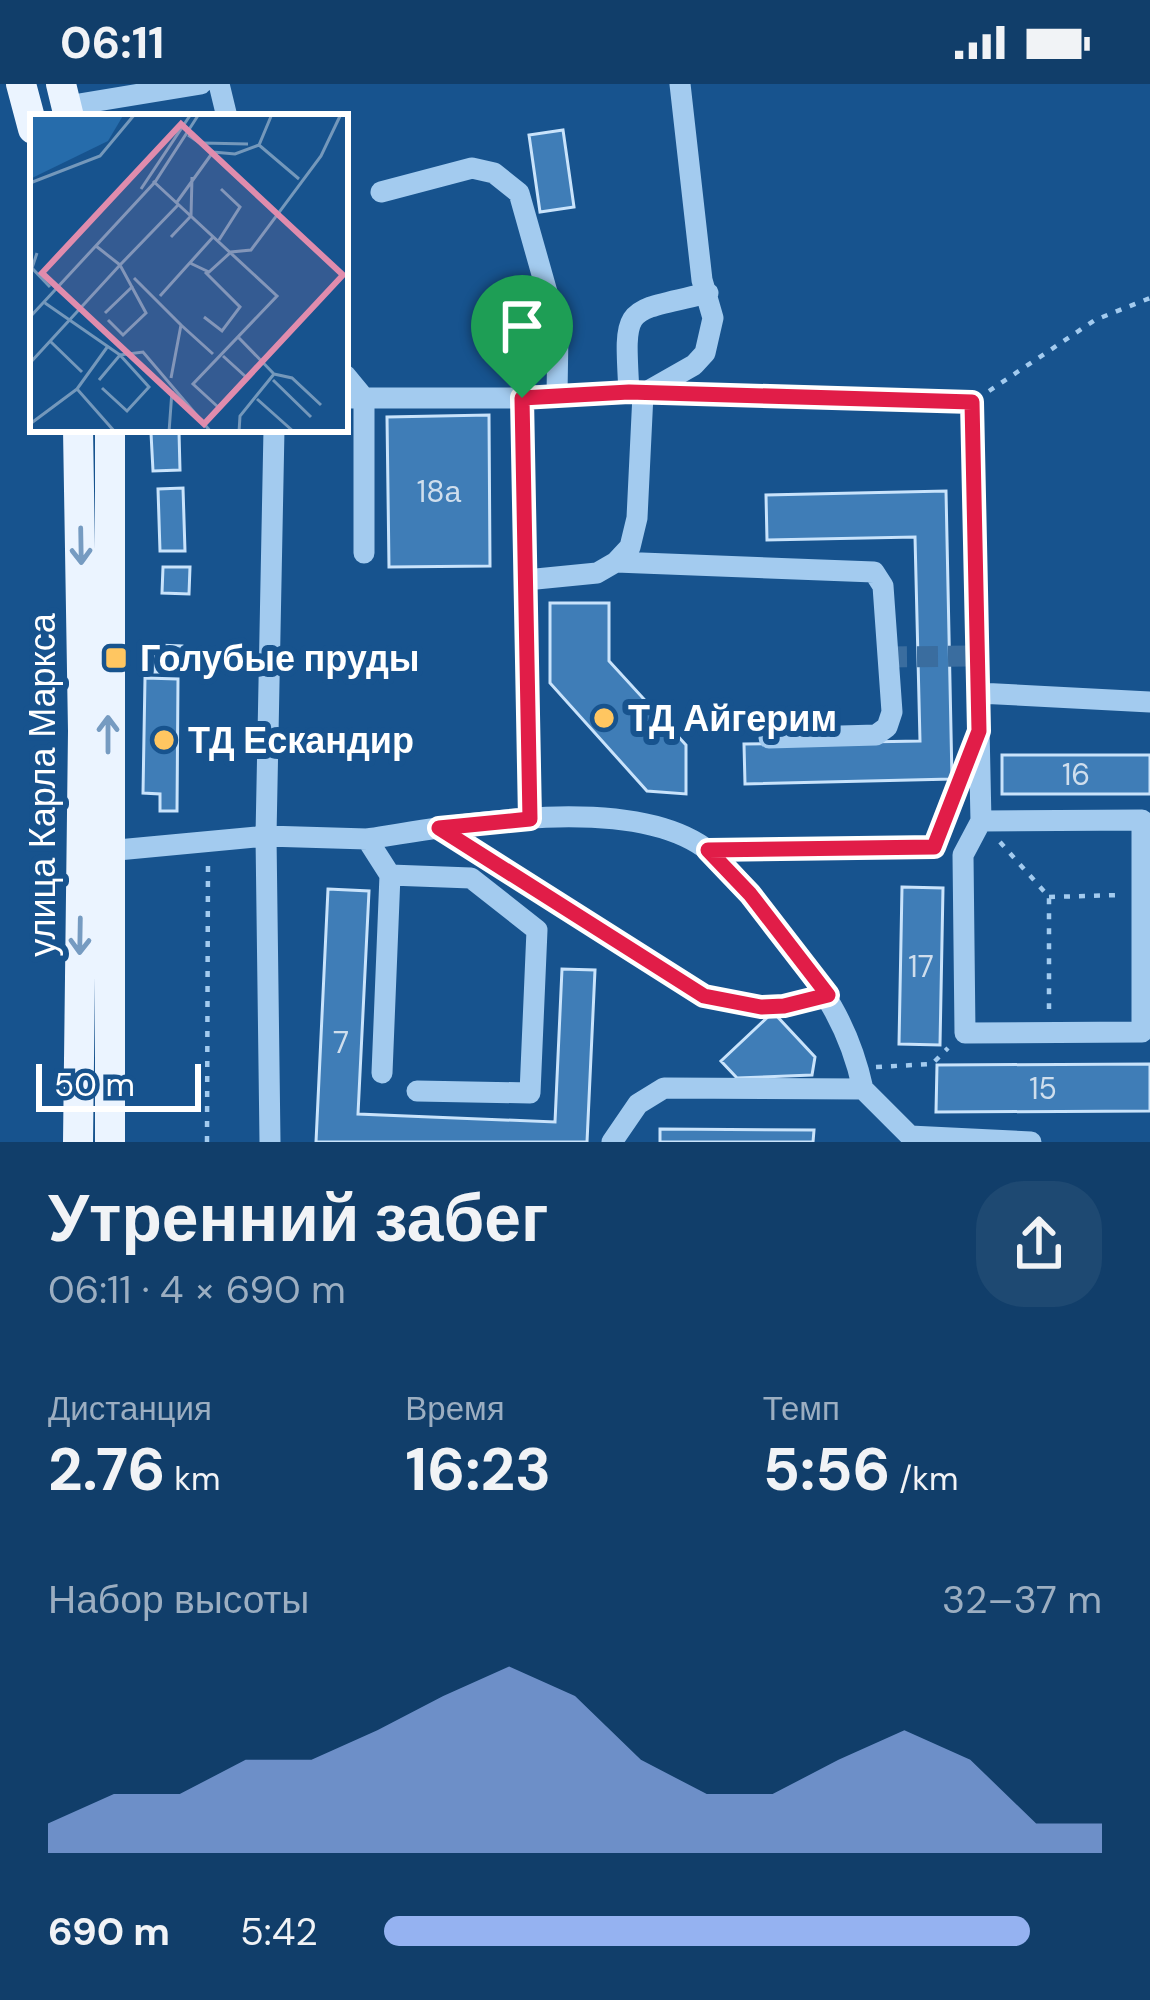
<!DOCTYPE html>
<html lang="ru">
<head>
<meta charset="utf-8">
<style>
	:root { --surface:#113e6a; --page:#1e4972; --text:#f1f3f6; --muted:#9caec1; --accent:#95b2f1 }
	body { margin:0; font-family:"DM Sans",sans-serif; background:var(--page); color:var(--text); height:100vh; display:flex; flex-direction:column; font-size:45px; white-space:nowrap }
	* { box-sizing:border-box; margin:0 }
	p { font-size:39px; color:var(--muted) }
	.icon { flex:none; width:66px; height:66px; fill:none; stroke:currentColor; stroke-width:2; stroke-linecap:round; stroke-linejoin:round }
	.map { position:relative; height:1058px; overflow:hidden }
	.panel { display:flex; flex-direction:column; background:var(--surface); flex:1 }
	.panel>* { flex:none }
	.scale { position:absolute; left:36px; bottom:30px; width:165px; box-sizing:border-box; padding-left:12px; border:6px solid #fff; border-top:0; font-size:33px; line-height:42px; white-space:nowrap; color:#fff; -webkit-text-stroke:9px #17538e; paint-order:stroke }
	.pin { position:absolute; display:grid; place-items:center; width:102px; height:102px; color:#fff; margin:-123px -51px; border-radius:50% 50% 50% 0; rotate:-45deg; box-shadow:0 0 12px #0007 }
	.pin .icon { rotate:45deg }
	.round { display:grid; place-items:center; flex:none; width:126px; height:126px; border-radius:48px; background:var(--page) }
	.summary { display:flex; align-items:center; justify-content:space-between; height:204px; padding:0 48px }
	h1 { font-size:66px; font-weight:700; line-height:90px }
	.stats { display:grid; grid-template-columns:repeat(3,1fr); gap:18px; height:204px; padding:12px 48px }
	.stats div { display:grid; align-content:center }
	.stats b { font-size:60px; font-weight:700 }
	.stats small { font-size:33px; font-weight:400 }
	.stats p { font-size:33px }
	.chart { height:336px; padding:24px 48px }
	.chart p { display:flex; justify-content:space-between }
	.chart svg { width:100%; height:216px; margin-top:12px; fill:var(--accent); opacity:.7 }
	ul { padding:0 48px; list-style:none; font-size:39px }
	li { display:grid; grid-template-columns:192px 144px 1fr; align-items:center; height:90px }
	li i { height:30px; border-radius:15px; background:var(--accent) }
	.status { display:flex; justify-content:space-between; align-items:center; height:84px; padding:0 60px; background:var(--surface); direction:ltr }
	.status svg { height:33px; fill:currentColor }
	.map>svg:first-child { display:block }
</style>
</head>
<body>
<div class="status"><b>06:11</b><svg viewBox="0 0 49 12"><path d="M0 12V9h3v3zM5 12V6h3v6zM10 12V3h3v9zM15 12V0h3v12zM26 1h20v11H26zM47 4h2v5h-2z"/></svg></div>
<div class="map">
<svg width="1150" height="1058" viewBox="0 0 1150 1058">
	<rect width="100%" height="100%" fill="#17538e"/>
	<!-- building -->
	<path fill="#3f7db7" stroke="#c9e3fb" stroke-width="3" d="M563,46L574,123L540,128L529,51Z
		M489,331L490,482L389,483L387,333Z
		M179,348L180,386L153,387L151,349Z
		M183,404L185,467H160L158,405Z
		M946,407L952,695L745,700L744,660L920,657L915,453L767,456L766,411Z
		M163,483H190L189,510L162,509Z
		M550,519H609V577L686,661V710L647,707L550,599Z
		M156,561L182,562V588H155Z
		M145,594L178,595L177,727H160V710L143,709Z
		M1002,671H1150V710H1002Z
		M902,803L943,804L940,961L899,960Z
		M328,805L369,807L358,1030L555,1038L562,885L595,886L587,1058H316Z
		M773,928L815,973L812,991L737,994L721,977Z
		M1150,980V1027L936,1028L937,981Z
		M660,1045L814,1046L813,1058H660Z"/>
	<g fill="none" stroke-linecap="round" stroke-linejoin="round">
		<!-- minor-tunnel -->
		<path stroke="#3a6d9f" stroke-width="21" stroke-dasharray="21 10" stroke-linecap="butt" d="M886,573L977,572"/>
		<!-- path -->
		<path stroke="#a3cbef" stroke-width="4.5" stroke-dasharray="6 9" stroke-linecap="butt" d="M989,307L1095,236L1150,214
			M941,746L958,701
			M1000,758L1049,813V925
			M469,763L703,912L761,923L802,918
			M1049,813L1122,811
			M876,983L932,980L948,964
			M207,1058L208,776"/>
		<!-- minor -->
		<path stroke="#a3cbef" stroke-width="21" d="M219,0L227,33
			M67,22L201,0
			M381,108L472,84L494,89L519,109L558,247L557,311
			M345,291L364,314V469
			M629,308C624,219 623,229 708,209
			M345,314H522L629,308L972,318L981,737L963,771L965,949L1142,948V736L981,737
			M522,314L531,735
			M616,478L874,488L883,502L892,628L887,643L876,651L769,654
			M526,496L597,489L616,478L630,463L637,434L643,310L694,281L705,269L713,234L702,196L680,0
			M978,609L1150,618
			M367,755C457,741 635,707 710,768C738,791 760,824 782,852C822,903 849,940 863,1005
			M708,766L934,763
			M107,767L266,752L274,345
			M390,791L471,794L537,846L530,1009L417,1007
			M270,1058L266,752L367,755L390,791L382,989
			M612,1058L638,1020L664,1004L863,1005L910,1052L1031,1058"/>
		<!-- major -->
		<path stroke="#ebf4ff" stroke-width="30" d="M21,0L33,45
			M61,0L69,33
			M110,345V1058
			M78,1058L83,647L78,345"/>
	</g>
	<!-- one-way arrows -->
	<defs><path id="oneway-shaft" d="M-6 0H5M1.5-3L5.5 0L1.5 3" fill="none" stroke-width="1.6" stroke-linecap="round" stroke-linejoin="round" transform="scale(3)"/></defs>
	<g stroke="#769bc1">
		<use href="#oneway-shaft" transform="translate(81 462) rotate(89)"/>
		<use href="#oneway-shaft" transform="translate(108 650) rotate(-90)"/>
		<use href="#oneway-shaft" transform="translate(80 852) rotate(91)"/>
	</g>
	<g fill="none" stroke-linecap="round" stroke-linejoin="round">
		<!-- route casing -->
		<g stroke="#fff" stroke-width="24">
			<path id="route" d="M629,308L972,318L979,647L934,763L708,766L750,810L828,911L784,922L761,923L704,912L439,744L530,735L522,314Z"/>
		</g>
		<!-- route -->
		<use href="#route" stroke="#e11d48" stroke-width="15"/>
	</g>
	<!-- markers -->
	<g fill="#ffc661" stroke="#17538e" stroke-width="4.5">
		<rect x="104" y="562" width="24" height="24" rx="6"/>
		<circle cx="604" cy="634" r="12"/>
		<circle cx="164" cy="656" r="12"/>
	</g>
	<g text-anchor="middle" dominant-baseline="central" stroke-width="12" stroke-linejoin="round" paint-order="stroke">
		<!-- number labels -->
		<g font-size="30" fill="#cfdeed">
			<text x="439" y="407">18а</text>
			<text x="1076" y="690">16</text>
			<text x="921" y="882">17</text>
			<text x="341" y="958">7</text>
			<text x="1043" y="1004">15</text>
		</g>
		<!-- poi labels -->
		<g font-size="36" font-weight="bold" fill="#fff" stroke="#17538e" text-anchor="start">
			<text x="140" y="574">Голубые пруды</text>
			<text x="628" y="634">ТД Айгерим</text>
			<text x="188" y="656">ТД Ескандир</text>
		</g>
		<!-- street labels -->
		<g font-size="36" fill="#fff" stroke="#17538e">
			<text transform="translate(42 701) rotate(-90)">улица Карла Маркса</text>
		</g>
	</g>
	<!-- overview -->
	<g transform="translate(30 30)">
		<rect width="318" height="318" fill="#17538e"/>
		<path d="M0,0H94L78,27L0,65Z" fill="#266cab"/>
		<path fill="none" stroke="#7498bb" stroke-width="3" d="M158,21L183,38L205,40L229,31L242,0M172,29L218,30M229,31L269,65M123,67L247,182L163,270L188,293L216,263L193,242M0,69L70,42L105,0M111,75L161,0M147,88L183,38M141,123L161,102L162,63M189,126L210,93L191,75M66,132L90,151L149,90M7,139L2,154L20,173M160,149L179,158L201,138L221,136L291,42L311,0M104,164L151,211L141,264M130,182L184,122M15,189L90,241L113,238L181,318M75,199L103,172M0,203L125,68L169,0M174,203L192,217L210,193L175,158M151,211L183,240M209,224L244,260L210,302L209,318M21,228L52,258M78,232L47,275L85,318M0,249L90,151L116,199L93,221L78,206M244,260L262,264L291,291M69,266L90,241L119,273L97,297L72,274M243,266L281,303M227,285L264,318M0,310L47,275M139,318L142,277"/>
		<path fill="#e08cad" fill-opacity="0.15" stroke="#e08cad" stroke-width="6" d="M151,10L313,161L174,310L12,159Z"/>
		<rect width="318" height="318" fill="none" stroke="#fff" stroke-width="6"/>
	</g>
</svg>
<div class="scale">50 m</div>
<div class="pin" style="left:522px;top:314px;background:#1e9e55"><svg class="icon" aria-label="arrive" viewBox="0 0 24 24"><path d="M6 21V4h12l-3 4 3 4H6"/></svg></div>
</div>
<section class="panel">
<div class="summary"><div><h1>Утренний забег</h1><p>06:11 · 4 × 690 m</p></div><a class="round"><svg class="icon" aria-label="share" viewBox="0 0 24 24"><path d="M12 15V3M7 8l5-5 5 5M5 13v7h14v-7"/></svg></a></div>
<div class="stats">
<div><p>Дистанция</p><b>2.76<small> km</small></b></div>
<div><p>Время</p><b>16:23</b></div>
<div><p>Темп</p><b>5:56<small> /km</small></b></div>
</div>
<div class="chart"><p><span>Набор высоты</span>32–37 m</p>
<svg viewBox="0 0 160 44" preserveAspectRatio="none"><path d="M0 44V38L10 32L20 32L30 25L40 25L50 19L60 12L70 6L80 12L90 25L100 32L110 32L120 25L130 19L140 25L150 38L160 38V44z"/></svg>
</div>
<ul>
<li><b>690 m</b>5:42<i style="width:90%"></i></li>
</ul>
</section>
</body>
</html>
